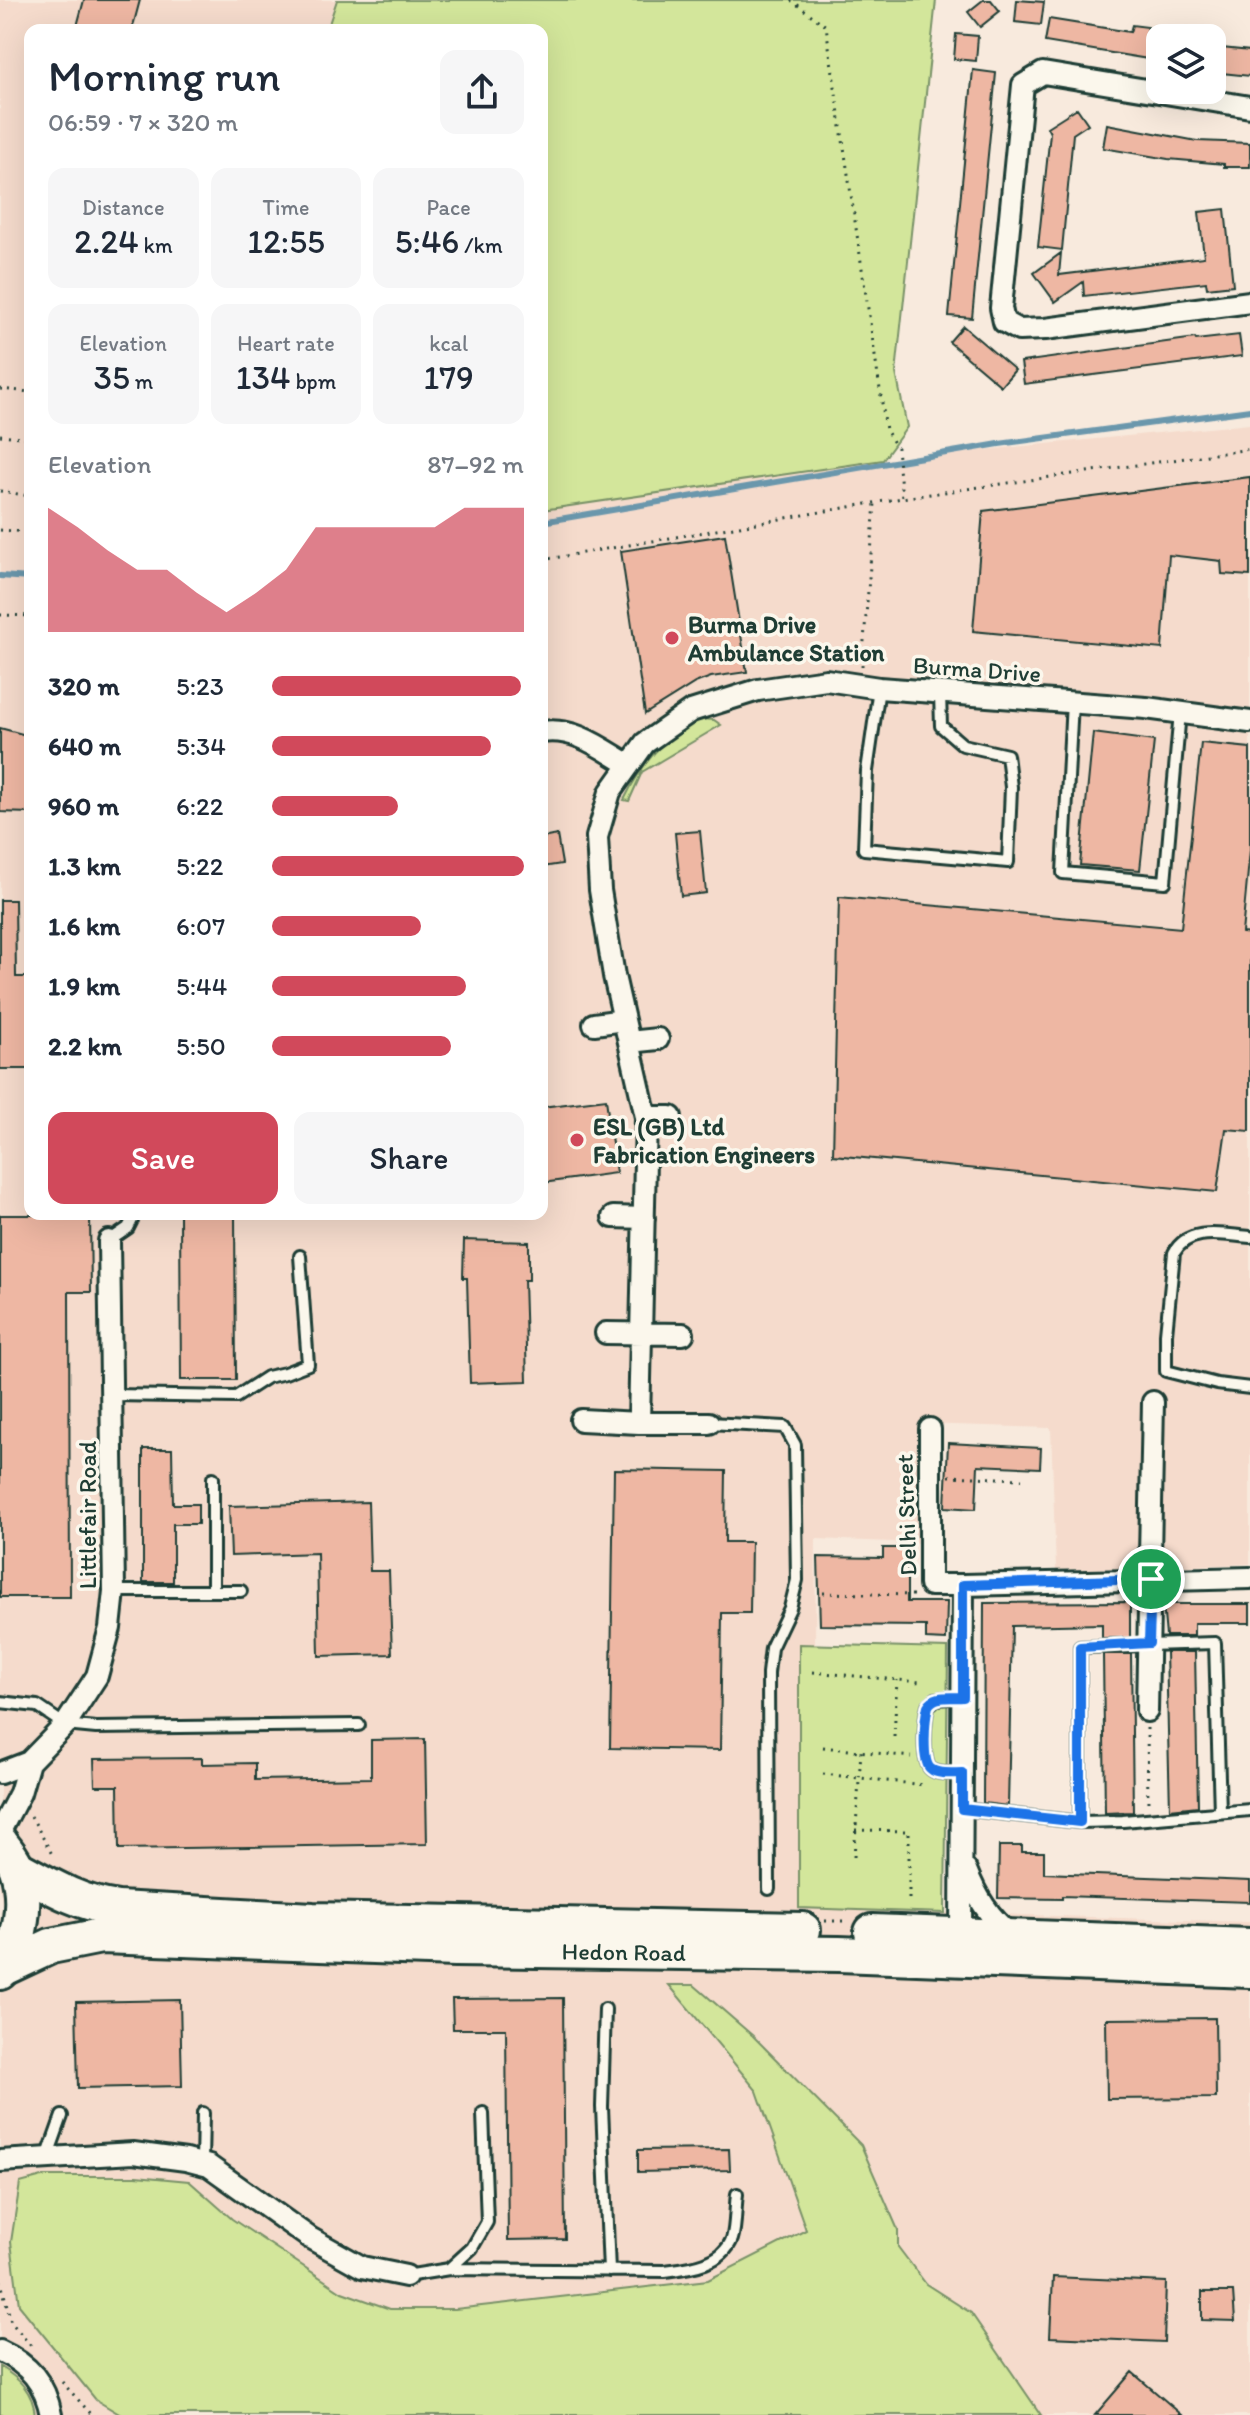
<!DOCTYPE html>
<html lang="en">
<head>
<meta charset="utf-8">
<style>
	:root { --surface:#fff; --page:#f6f6f7; --text:#1f2937; --muted:#747a83; --accent:#d1495b }
	body { margin:0; font-family:Itim,sans-serif; background:var(--page); color:var(--text); height:100vh; display:flex; flex-direction:column; font-size:30px; white-space:nowrap }
	* { box-sizing:border-box; margin:0 }
	p { font-size:26px; color:var(--muted) }
	.icon { flex:none; width:44px; height:44px; fill:none; stroke:currentColor; stroke-width:2; stroke-linecap:round; stroke-linejoin:round }
	.map { position:relative; flex:1; overflow:hidden }
	.details { position:absolute; left:24px; top:24px; width:524px; height:1196px; display:flex; flex-direction:column; background:var(--surface); border-radius:16px; box-shadow:0 8px 32px #0002 }
	.details>* { flex:none }
	.fabs { position:absolute; left:1146px; top:24px; display:grid; gap:16px }
	.fabs a { display:grid; place-items:center; width:80px; height:80px; border-radius:16px; background:var(--surface); box-shadow:0 8px 32px #0002; font-size:40px }
	.pin { position:absolute; display:grid; place-items:center; width:68px; height:68px; color:#fff; margin:-34px; border:4px solid #fff; border-radius:50%; box-shadow:0 2px 8px #0007 }
	.round { display:grid; place-items:center; flex:none; width:84px; height:84px; border-radius:16px; background:var(--page) }
	.overview { display:flex; align-items:center; justify-content:space-between; height:136px; padding:0 24px }
	h1 { font-size:44px; font-weight:600; line-height:60px }
	.stats { display:grid; grid-template-columns:repeat(3,1fr); gap:12px; height:136px; padding:8px 24px }
	.stats div { display:grid; align-content:center; border-radius:16px; background:var(--page); text-align:center }
	.stats b { font-size:34px; font-weight:600 }
	.stats small { font-size:22px; font-weight:400 }
	.stats p { font-size:22px }
	.chart { height:224px; padding:16px 24px }
	.chart p { display:flex; justify-content:space-between }
	.chart svg { width:100%; height:144px; margin-top:8px; fill:var(--accent); opacity:.7 }
	.action { display:flex; gap:16px; margin-top:auto; padding:16px 24px }
	.action a { flex:1; height:92px; border-radius:16px; background:var(--accent); color:#fff; font-size:32px; font-weight:600; line-height:92px; text-align:center }
	.action a+a { background:var(--page); color:var(--text) }
	ul { padding:0 24px; list-style:none; font-size:26px }
	li { display:grid; grid-template-columns:128px 96px 1fr; align-items:center; height:60px }
	li i { height:20px; border-radius:10px; background:var(--accent) }
	.map>svg:first-child { display:block }
</style>
</head>
<body>
<div class="map">
<svg width="1250" height="2415" viewBox="0 0 1250 2415">
	<rect width="100%" height="100%" fill="#f8eadd"/>
	<filter id="ink" filterUnits="userSpaceOnUse"><feTurbulence type="fractalNoise" baseFrequency=".0125" numOctaves="2"/><feDisplacementMap in="SourceGraphic" scale="16" xChannelSelector="R" yChannelSelector="G"/><feConvolveMatrix kernelMatrix="1 2 1 2 8 2 1 2 1" color-interpolation-filters="sRGB"/></filter>
	<g filter="url(#ink)">
		<!-- built -->
		<path fill="#f5dbcc" d="M0,0H337L327,30H30V1214H542V510L883,460L1250,424V1564L1056,1570L1051,1428L920,1424L918,1543L816,1539L815,1645H799V1908L1250,1922V2415H0V1925L2,1906L0,1886Z"/>
		<!-- green -->
		<path fill="#d3e69b" stroke="#799268" stroke-width="2" d="M337,0H936L896,373L907,427L883,460L542,510V30H327Z
			M702,719L714,720L721,725L642,772L629,801L624,800C641,765 664,734 702,719Z
			M799,1644L948,1648L945,1913L799,1908Z
			M669,1985H694L753,2036L861,2145L898,2230V2247L926,2284L971,2313L1041,2415H121L96,2400L19,2305L11,2242L20,2183L46,2176H136L189,2181L232,2219L342,2292L390,2309H455L708,2280L806,2230L757,2091Z
			M0,2367C19,2378 33,2392 35,2415H0Z"/>
		<g fill="none" stroke-linecap="round" stroke-linejoin="round">
			<!-- stream -->
			<path stroke="#6b97ac" stroke-width="6" d="M542,522L999,444L1250,410
				M0,576L30,578"/>
		</g>
		<!-- building -->
		<path fill="#eeb7a3" stroke="#1f3d34" stroke-width="2" d="M84,0H140L132,30H76Z
			M983,0H991L1000,11L980,27L968,12Z
			M1017,0L1044,2L1041,25L1015,22Z
			M1049,19L1130,32L1132,25L1148,27L1146,40L1160,42V61L1045,42Z
			M956,34L978,36L976,61L954,59Z
			M1212,47L1250,51V76L1212,72Z
			M973,70L996,73L972,318L949,316Z
			M1077,108L1088,124L1073,134L1062,250L1038,247L1050,133L1047,127Z
			M1107,124L1197,141L1250,143V167H1224V164L1168,159L1103,148Z
			M1225,209L1233,285L1207,288L1206,282L1084,296L1083,282L1055,302L1034,273L1061,253L1059,275L1204,257L1199,212Z
			M963,326L1015,370L1001,386L949,342Z
			M1239,335L1242,356L1024,384L1021,362L1195,338L1196,340Z
			M1250,477V576L1222,574L1221,561L1169,555L1162,649L973,631L983,511Z
			M725,535L747,672L711,677L695,683L645,714L621,551Z
			M0,728L30,736V813L0,812Z
			M1093,733L1154,741L1140,870L1080,865Z
			M1201,743L1250,748V850L1242,933L1250,934V1131L1226,1129L1217,1192L833,1155L839,897L1181,928Z
			M700,831L706,893L681,896L675,833Z
			M557,835L562,864L542,867V838Z
			M0,900H15L16,977H30V1069H0Z
			M606,1099L616,1173L542,1183V1107Z
			M180,1214H235L236,1380H181Z
			M0,1215H90L91,1292H69L70,1597H0Z
			M464,1240L529,1242V1280H524L527,1381L470,1383L467,1278H463Z
			M948,1443L1041,1448L1040,1468L978,1465L976,1509L945,1507Z
			M143,1449H172L173,1504H198V1524H173V1582H143Z
			M614,1469L726,1471L725,1542H751L750,1613H722L720,1750L610,1748Z
			M368,1502L370,1571H389L392,1654L319,1656L317,1553L231,1556L229,1506Z
			M883,1548H907V1602H947L946,1640L926,1639V1626L820,1625L818,1557L883,1558Z
			M1130,1602V1638H1102V1624L1012,1626L1008,1806L983,1803L984,1603Z
			M1163,1604H1250V1623H1194V1636H1166Z
			M1166,1652H1195L1198,1806L1170,1809Z
			M1103,1654H1131L1133,1812L1105,1813Z
			M425,1739L427,1844L119,1849L118,1786H95L94,1759L202,1758V1764L255,1763V1780L371,1778V1740Z
			M999,1846H1022V1852H1044V1873L1250,1881V1902L1062,1896V1899L998,1898Z
			M563,1998L565,2239L508,2240L506,2029H453L452,1999Z
			M180,2000L182,2086L78,2088L76,2002Z
			M1215,2018L1216,2098L1107,2099L1106,2019Z
			M729,2149L730,2170L638,2172V2150Z
			M1053,2277L1166,2282L1164,2342L1050,2337Z
			M1202,2292H1233L1235,2321L1202,2320Z
			M1132,2372L1182,2415H1095Z"/>
		<g fill="none" stroke-linecap="round" stroke-linejoin="round">
			<!-- service casing -->
			<g stroke="#1f3d34" stroke-width="16">
				<path id="service" d="M879,688L867,771L864,849L1008,862L1011,787L1007,755L963,745L941,726L940,693
					M1072,702L1063,873L1165,882L1180,712
					M1250,1237C1224,1235 1188,1226 1174,1253L1166,1334V1371L1217,1384L1250,1388
					M109,1241L128,1228L135,1214
					M112,1395L236,1397L267,1377L285,1373L308,1364L300,1256
					M709,1423L785,1427L795,1445L797,1580L790,1608L771,1648L768,1673L769,1889
					M114,1591H241
					M213,1591V1478
					M0,1702L37,1706L65,1725L96,1728L359,1725
					M962,1773C953,1773 938,1775 931,1769C921,1762 925,1718 928,1706L936,1699L963,1697
					M962,1809L1080,1822L1123,1821L1250,1810
					M1080,1822V1647L1215,1643L1220,1812
					M605,2009L602,2107L609,2271
					M47,2158L62,2116
					M202,2164L203,2113
					M449,2269L665,2271C688,2268 722,2265 732,2239C736,2227 735,2208 737,2194
					M406,2276L449,2269L472,2248L487,2222L483,2113"/>
			</g>
			<!-- minor casing -->
			<g stroke="#1f3d34" stroke-width="26">
				<path id="minor" d="M1250,107L1043,73L1023,85L1001,308L1004,322L1019,330L1045,329L1250,302
					M542,732C575,727 601,748 628,764
					M594,1024L624,1020
					M629,1042L658,1039
					M646,1117H671
					M613,1217L644,1218
					M606,1333L683,1334
					M581,1420L639,1423L646,1117L614,976L600,890L597,837L610,792L645,743L691,711L758,690L826,680L879,688L1146,708L1250,722
					M639,1423H709
					M930,1429V1585H963L961,1934
					M963,1585L1250,1578
					M1147,1711L1153,1402
					M0,1773L29,1762L65,1725L97,1676L110,1628L114,1591L109,1241
					M0,1831L20,1793L29,1762
					M966,1870C977,1898 989,1917 1012,1936
					M0,2161L133,2153L186,2160L209,2166L310,2238L362,2267L406,2276
					M0,2351C29,2364 45,2383 51,2415"/>
			</g>
			<!-- trunk casing -->
			<g stroke="#1f3d34" stroke-width="40">
				<g id="trunk">
					<path d="M0,1842C5,1850 14,1859 17,1869C28,1901 21,1946 0,1972"/>
					<path d="M17,1868C50,1886 81,1904 118,1909L313,1920L803,1930"/>
					<path d="M872,1932L1250,1946"/>
					<path id="s1" d="M4,1968L51,1946L101,1936L455,1949L839,1954L1250,1970"/>
				</g>
			</g>
			<!-- path -->
			<path stroke="#1f3d34" stroke-width="3" stroke-dasharray="2 6" stroke-linecap="butt" d="M791,0L826,26L886,430L897,448L902,498
				M0,389L30,392
				M0,435L30,438
				M0,491L30,496
				M0,530L30,532
				M542,560L902,498L1250,449
				M0,615L30,616
				M862,666L875,503
				M949,1476L1022,1479
				M823,1593L913,1595
				M813,1672L920,1682
				M1147,1728L1148,1804
				M894,1737L897,1680
				M823,1747L911,1757
				M823,1774L924,1785
				M31,1816L54,1858
				M855,1830L909,1831V1905
				M854,1857L861,1751
				M825,1921H849
				M0,2264V2278L11,2322L31,2346
				M62,2382L92,2415"/>
			<!-- service -->
			<use href="#service" stroke="#fbf7ec" stroke-width="10"/>
			<!-- minor -->
			<use href="#minor" stroke="#fbf7ec" stroke-width="20"/>
			<!-- trunk -->
			<use href="#trunk" stroke="#fbf7ec" stroke-width="34"/>
		</g>
	</g>
	<g fill="none" stroke-linecap="round" stroke-linejoin="round" filter="url(#ink)">
		<!-- route casing -->
		<g stroke="#fff" stroke-width="16">
			<path id="route" d="M1151,1579L1149,1643L1080,1647V1822L962,1809V1773C953,1773 938,1775 931,1769C921,1762 925,1718 928,1706C935,1694 950,1698 963,1697V1585Z"/>
		</g>
		<!-- route -->
		<use href="#route" stroke="#1a73e8" stroke-width="10"/>
	</g>
	<!-- markers -->
	<g fill="#d1495b" stroke="#fbf7ec" stroke-width="3">
		<circle cx="672" cy="638" r="8"/>
		<circle cx="577" cy="1140" r="8"/>
	</g>
	<g text-anchor="middle" dominant-baseline="central" stroke-width="7" stroke-linejoin="round" paint-order="stroke">
		<!-- poi labels -->
		<g font-size="24" font-weight="bold" fill="#1f3d34" stroke="#fbf7ec" text-anchor="start">
			<text x="688" y="624">Burma Drive<tspan x="688" dy="28">Ambulance Station</tspan></text>
			<text x="593" y="1126">ESL (GB) Ltd<tspan x="593" dy="28">Fabrication Engineers</tspan></text>
		</g>
		<!-- street labels -->
		<g font-size="24" fill="#1f3d34" stroke="#fbf7ec">
			<text transform="translate(977 669) rotate(4)">Burma Drive</text>
			<text transform="translate(87 1515) rotate(-90)">Littlefair Road</text>
			<text transform="translate(906 1515) rotate(-92)">Delhi Street</text>
			<text stroke="none"><textPath href="#s1" startOffset="626">Hedon Road</textPath></text>
		</g>
	</g>
</svg>
<div class="fabs">
<a><svg class="icon" aria-label="layers" viewBox="0 0 24 24"><path d="M12 4l9 5-9 5-9-5zM3 14l9 5 9-5"/></svg></a>
</div>
<div class="pin" style="left:1151px;top:1579px;background:#1e9e55"><svg class="icon" aria-label="arrive" viewBox="0 0 24 24"><path d="M6 21V4h12l-3 4 3 4H6"/></svg></div>
<section class="details">
<div class="overview"><div><h1>Morning run</h1><p>06:59 · 7 × 320 m</p></div><a class="round"><svg class="icon" aria-label="share" viewBox="0 0 24 24"><path d="M12 15V3M7 8l5-5 5 5M5 13v7h14v-7"/></svg></a></div>
<div class="stats">
<div><p>Distance</p><b>2.24<small> km</small></b></div>
<div><p>Time</p><b>12:55</b></div>
<div><p>Pace</p><b>5:46<small> /km</small></b></div>
</div>
<div class="stats">
<div><p>Elevation</p><b>35<small> m</small></b></div>
<div><p>Heart rate</p><b>134<small> bpm</small></b></div>
<div><p>kcal</p><b>179</b></div>
</div>
<div class="chart"><p><span>Elevation</span>87–92 m</p>
<svg viewBox="0 0 160 44" preserveAspectRatio="none"><path d="M0 44V6L10 12L20 19L30 25L40 25L50 32L60 38L70 32L80 25L90 12L100 12L110 12L120 12L130 12L140 6L150 6L160 6V44z"/></svg>
</div>
<ul>
<li><b>320 m</b>5:23<i style="width:99%"></i></li>
<li><b>640 m</b>5:34<i style="width:87%"></i></li>
<li><b>960 m</b>6:22<i style="width:50%"></i></li>
<li><b>1.3 km</b>5:22<i style="width:100%"></i></li>
<li><b>1.6 km</b>6:07<i style="width:59%"></i></li>
<li><b>1.9 km</b>5:44<i style="width:77%"></i></li>
<li><b>2.2 km</b>5:50<i style="width:71%"></i></li>
</ul>
<div class="action"><a>Save</a><a>Share</a></div>
</section>
</div>
</body>
</html>
